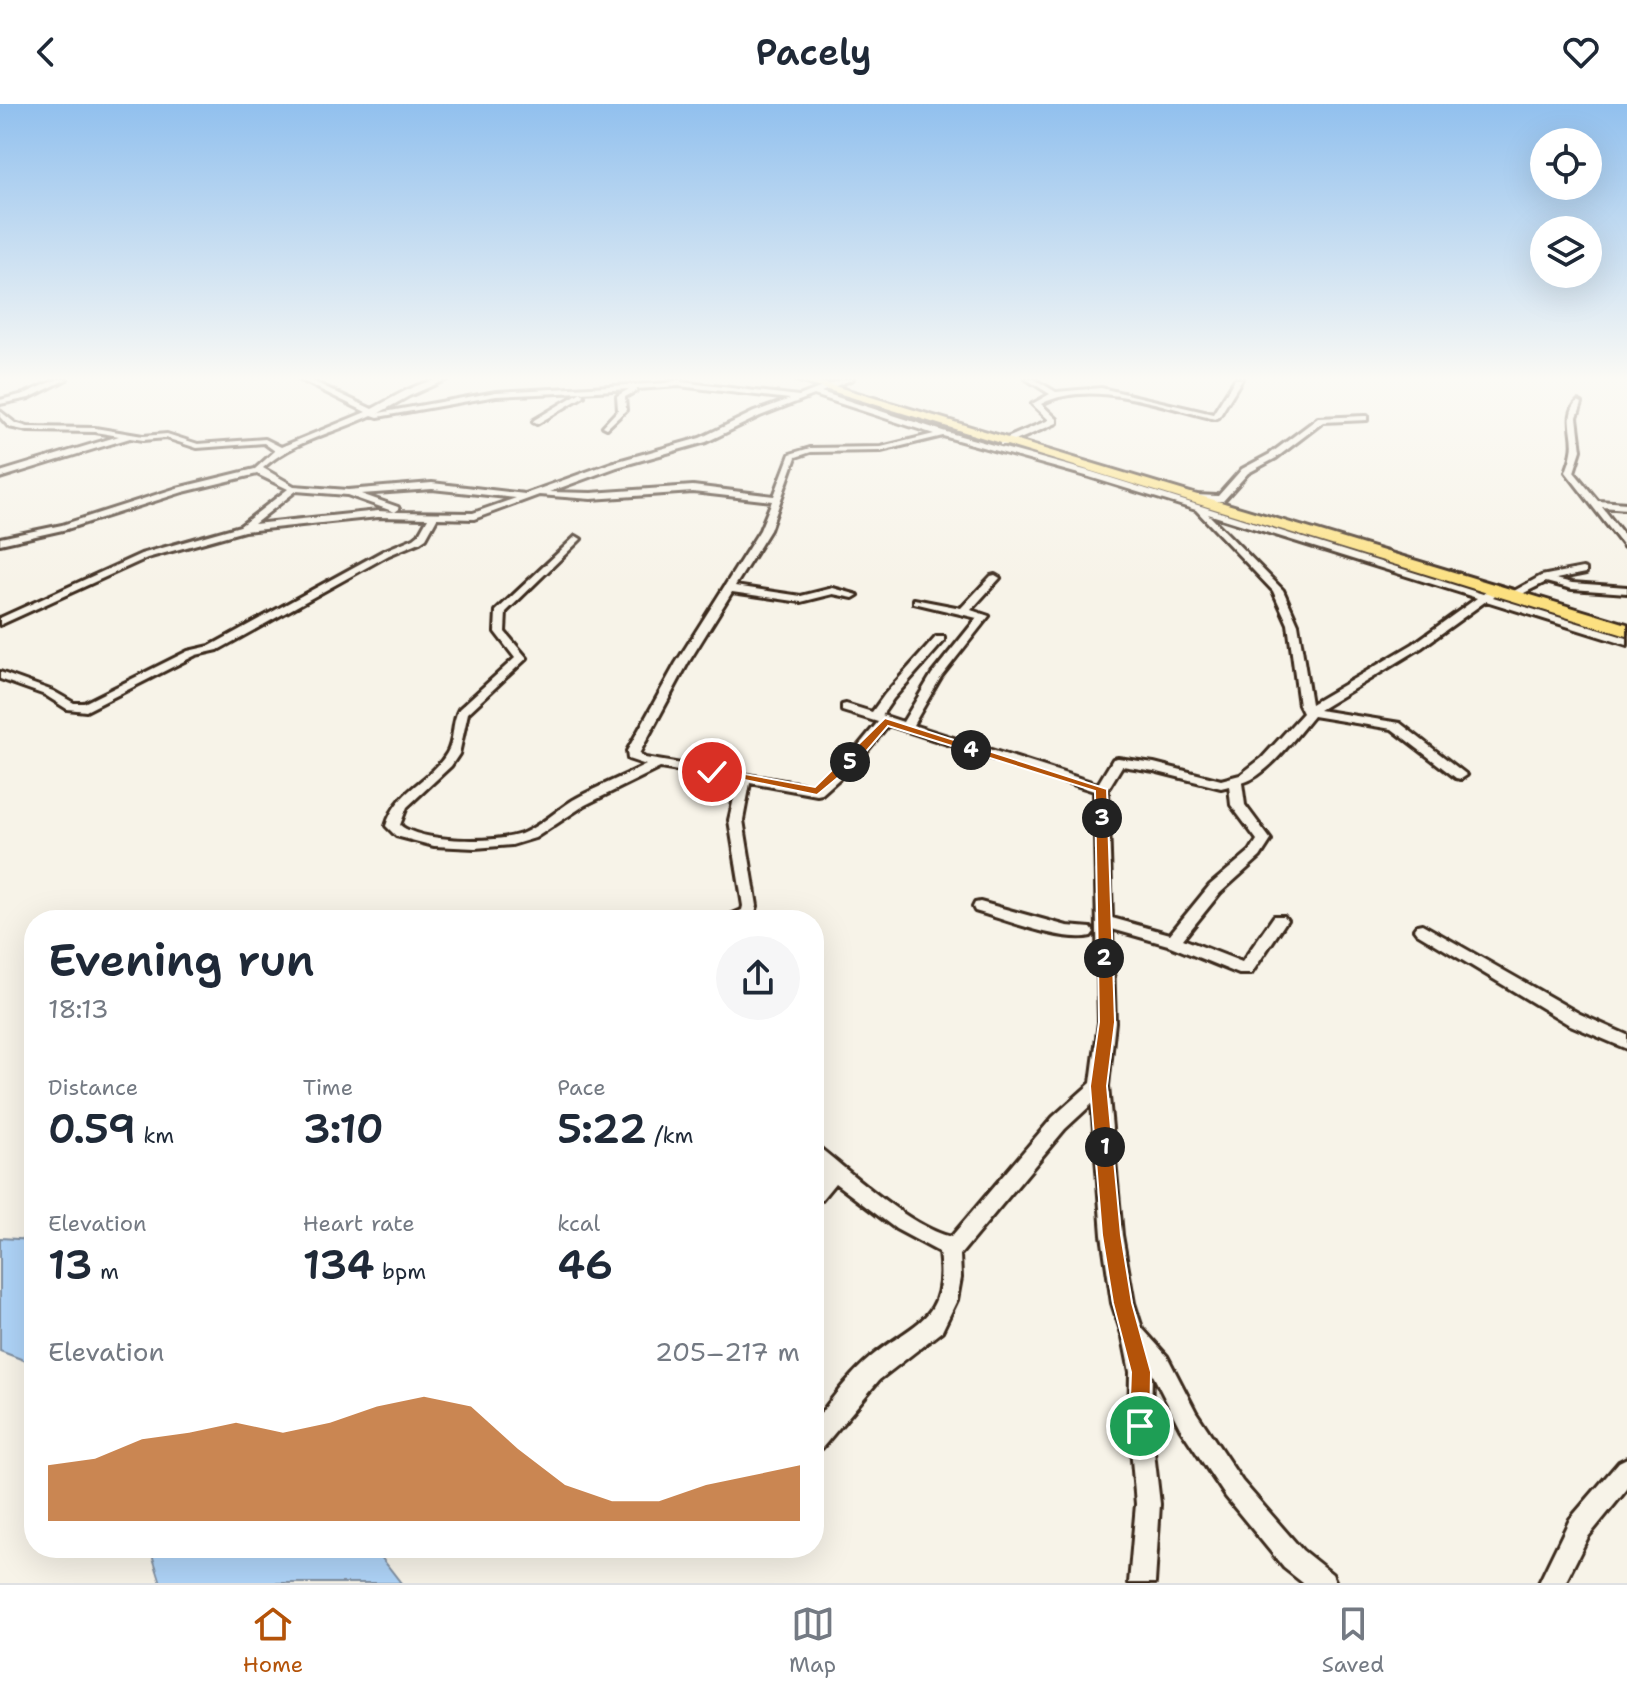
<!DOCTYPE html>
<html lang="en">
<head>
<meta charset="utf-8">
<style>
	:root { --surface:#fff; --page:#f6f6f7; --text:#1f2937; --muted:#747a83; --line:#e0e1e3; --accent:#b45309 }
	body { margin:0; font-family:"Shantell Sans",sans-serif; background:var(--page); color:var(--text); height:100vh; display:flex; flex-direction:column; font-size:30px; white-space:nowrap }
	* { box-sizing:border-box; margin:0 }
	p { font-size:26px; color:var(--muted) }
	.icon { flex:none; width:44px; height:44px; fill:none; stroke:currentColor; stroke-width:2; stroke-linecap:round; stroke-linejoin:round }
	.map { position:relative; flex:1; overflow:hidden }
	.drawer { position:absolute; left:24px; top:806px; width:800px; height:648px; display:flex; flex-direction:column; background:var(--surface); border-radius:32px; box-shadow:0 8px 32px #0002 }
	.drawer>* { flex:none }
	.tools { position:absolute; left:1530px; top:24px; display:grid; gap:16px }
	.tools a { display:grid; place-items:center; width:72px; height:72px; border-radius:50%; background:var(--surface); box-shadow:0 8px 32px #0002; font-size:40px }
	.pin { position:absolute; display:grid; place-items:center; width:68px; height:68px; color:#fff; margin:-34px; border:4px solid #fff; border-radius:50%; box-shadow:0 2px 8px #0007 }
	.km { position:absolute; width:40px; height:40px; margin:-20px; border-radius:50%; background:#222; color:#fff; font-size:22px; line-height:40px; text-align:center }
	.round { display:grid; place-items:center; flex:none; width:84px; height:84px; border-radius:42px; background:var(--page) }
	.summary { display:flex; align-items:center; justify-content:space-between; height:136px; padding:0 24px }
	h1 { font-size:44px; font-weight:600; line-height:60px }
	.metrics { display:grid; grid-template-columns:repeat(3,1fr); gap:12px; height:136px; padding:8px 24px }
	.metrics div { display:grid; align-content:center }
	.metrics b { font-size:40px; font-weight:600 }
	.metrics small { font-size:22px; font-weight:400 }
	.metrics p { font-size:22px }
	.chart { height:224px; padding:16px 24px }
	.chart p { display:flex; justify-content:space-between }
	.chart svg { width:100%; height:144px; margin-top:8px; fill:var(--accent); opacity:.7 }
	header { display:flex; justify-content:space-between; align-items:center; height:104px; padding:0 24px; background:var(--surface); font-size:36px; font-weight:600 }
	.tabs { display:flex; justify-content:space-around; align-items:center; height:112px; border-top:2px solid var(--line); background:var(--surface); font-size:22px; color:var(--muted) }
	.tabs a { display:grid; justify-items:center; gap:4px }
	.tabs .on { color:var(--accent) }
	.map>svg:first-child { display:block }
</style>
</head>
<body>
<header><svg class="icon" aria-label="back" viewBox="0 0 24 24"><path d="M15 5l-7 7 7 7"/></svg>Pacely<svg class="icon" aria-label="heart" viewBox="0 0 24 24"><path d="M12 20l-8-8c-3-5 5-10 8-4 3-6 11-1 8 4z"/></svg></header>
<div class="map">
<svg width="1627" height="1479" viewBox="0 0 1627 1479">
	<rect width="100%" height="100%" fill="#f7f3e8"/>
	<filter id="ink" filterUnits="userSpaceOnUse"><feTurbulence type="fractalNoise" baseFrequency=".0125" numOctaves="2"/><feDisplacementMap in="SourceGraphic" scale="16" xChannelSelector="R" yChannelSelector="G"/><feConvolveMatrix kernelMatrix="1 2 1 2 8 2 1 2 1" color-interpolation-filters="sRGB"/></filter>
	<g filter="url(#ink)">
		<!-- water -->
		<path fill="#aed3f7" stroke="#808fa0" stroke-width="2" d="M0,1134L34,1136V1260L0,1247Z
			M150,1444H374L401,1479H161Z"/>
		<g fill="none" stroke-linecap="round" stroke-linejoin="round">
			<!-- minor casing -->
			<g stroke="#3b2a1e" stroke-width="6">
				<path id="minor" d="M58,275H67L29,294L0,300V296L24,290Z
					M299,275H308L372,305C395,293 421,275 447,275L409,292L379,309L496,288L666,279L682,275L681,278L799,292L843,275H853L821,288L946,328L1092,368L1483,490L1490,485H1498L1499,487L1493,493L1627,534V541L1486,497L1421,544L1319,606L1400,619L1467,671L1461,675L1456,674L1392,625L1313,612C1295,633 1268,672 1242,679L1245,701L1271,736L1260,753L1220,789L1183,835L1242,858L1274,812H1284L1287,816L1251,870H1239L1168,841L1112,825L1115,918L1108,982L1122,1131L1134,1199L1142,1224L1167,1252L1196,1308L1242,1377L1302,1446L1332,1470L1336,1479H1303L1284,1464L1226,1393L1180,1324L1152,1269L1151,1322L1160,1400L1155,1479H1129L1136,1400L1129,1322L1130,1268L1123,1233L1112,1199L1102,1131L1092,1000L1065,1025L960,1151L961,1174L957,1196L942,1227L879,1276L822,1344L814,1348V1318C832,1295 849,1271 871,1253C915,1217 948,1217 939,1148L896,1125L835,1079L821,1096L814,1099V1075L820,1067L814,1062V1043L821,1045C855,1072 909,1122 951,1133L1053,1013L1091,979L1099,918L1094,687L888,621L858,658L822,690L817,691L750,679L743,716L757,802L754,813L747,816H725L728,812L742,806L743,802L729,716L738,677L660,664L585,701L535,734L512,741L475,744L434,742L396,732L386,722C397,685 430,678 447,649C455,636 451,619 459,605L515,554L495,528L496,507L576,432L581,435L579,437L506,508L505,528L527,554L468,609L459,650L451,662L407,703L400,721C421,739 495,739 521,730C540,722 556,707 573,696C596,683 622,673 646,661L628,655L627,647L676,559L760,426L772,397L693,388L591,395L539,391L474,415L437,414L426,434L420,438L389,451L218,546L196,551L86,607L67,605L45,591L0,575V568L53,587L74,599H84L188,547L210,542L383,447L414,434L419,430L428,414L378,413L244,427L147,454L0,521V514L141,450L240,422L288,385L257,370L183,388L67,425L0,440V434L62,421L177,384L255,365L275,347L264,339L197,344L166,334L143,336L130,334L0,374V368L119,332L95,328L28,327L9,323L0,313V307L15,319L28,323L95,324L143,332L167,330L198,340L265,335L281,343L366,308ZM679,282L790,295L754,308L700,334L611,359L525,390L432,379L348,386L294,382L263,364C294,336 335,329 372,311L378,313L496,292L581,288L534,316L533,318L537,320L584,292L581,288L629,285L617,292L618,306L603,322L607,324L626,306L625,293L636,287L637,285ZM814,291L934,330L881,343L810,344L790,350L774,392L693,382L591,389L549,388L617,363L706,338L760,312ZM943,332L1086,372L1196,406L1273,487L1288,520L1299,601L1303,609L1262,654L1240,671L1221,676L1154,659L1118,654L1113,655L1098,680L913,621L941,573L989,512L971,506L1000,474L995,471L991,472L961,504L914,495V499L977,514L932,570L903,618L882,611L893,595L944,537V533H936L885,590L872,608L846,600L842,601V607L878,618L850,652L814,682L645,654L639,650L688,559L732,488L801,498L833,490L853,494L858,491L833,484L801,492L735,482L770,426L796,353L811,348L881,347ZM432,385L516,394L473,409L395,408L399,405L398,403L361,390ZM296,387L347,391L395,408L378,407L254,420ZM1208,410L1477,494L1413,540L1311,600L1298,520L1283,486ZM1122,662L1154,667L1221,684L1229,682L1231,701L1257,736L1250,747L1210,781L1170,830L1112,814L1108,685Z
					M1026,275H1034L1056,288L1101,284L1213,310L1235,275H1242L1219,313L1215,315C1163,303 1091,274 1041,300L1057,315V319L1006,341H1000V337L1049,316L1032,300L1050,290Z
					M1578,297L1582,299L1577,313L1581,346L1574,368L1598,397L1627,399V405L1602,403L1627,435V444L1624,443L1566,368C1568,362 1571,355 1572,348C1576,330 1563,312 1578,297Z
					M1364,312H1367V316L1323,318L1276,354L1248,369L1223,397H1195L1191,394L1195,391L1218,392L1242,365L1270,350L1318,314Z
					M1583,464L1586,465V469L1556,475L1572,479L1627,483V489L1572,485L1546,478L1514,494L1505,492L1541,472Z
					M980,798L1067,822L1091,824L1094,828L1091,832C1063,839 1004,815 975,807L973,803L975,799Z
					M1422,820L1580,910L1627,931V945L1568,920L1417,829L1414,825L1417,821Z
					M1627,1354V1385L1588,1433L1565,1479H1539L1570,1415L1619,1358Z"/>
			</g>
			<!-- trunk casing -->
			<g stroke="#3b2a1e" stroke-width="6">
				<path id="trunk" d="M792,275H811L1627,520V532Z"/>
			</g>
			<!-- minor -->
			<use href="#minor" fill="#f7f3e8" fill-rule="evenodd"/>
			<!-- trunk -->
			<use href="#trunk" fill="#fce080" fill-rule="evenodd"/>
		</g>
	</g>
	<!-- sky -->
	<linearGradient id="sky" x2="0" y2="1"><stop stop-color="#91c0ee"/><stop offset="0.57" stop-color="#fbfaf5"/><stop offset="1" stop-color="#fbfaf5" stop-opacity="0"/></linearGradient>
	<rect width="1627" height="482" fill="url(#sky)"/>
	<!-- route -->
	<path fill="#b45309" stroke="#fff" stroke-width="2" d="M885,614L1107,685L1115,918L1107,982L1121,1131L1132,1199L1151,1268L1150,1322L1147,1330L1140,1333L1132,1330L1129,1322L1131,1268L1113,1199L1102,1131L1090,982L1099,918L1095,687L888,622L858,657L817,691L706,668L712,664L815,683Z"/>
</svg>
<div class="tools">
<a><svg class="icon" aria-label="locate" viewBox="0 0 24 24"><circle cx="12" cy="12" r="6"/><path d="M12 2v4M12 18v4M2 12h4M18 12h4"/></svg></a>
<a><svg class="icon" aria-label="layers" viewBox="0 0 24 24"><path d="M12 4l9 5-9 5-9-5zM3 14l9 5 9-5"/></svg></a>
</div>
<div class="pin" style="left:1140px;top:1322px;background:#1e9e55"><svg class="icon" aria-label="arrive" viewBox="0 0 24 24"><path d="M6 21V4h12l-3 4 3 4H6"/></svg></div>
<div class="pin" style="left:712px;top:668px;background:#d93025"><svg class="icon" aria-label="check" viewBox="0 0 24 24"><path d="M5 12l5 5 9-10"/></svg></div>
<b class="km" style="left:1105px;top:1043px">1</b>
<b class="km" style="left:1104px;top:854px">2</b>
<b class="km" style="left:1102px;top:714px">3</b>
<b class="km" style="left:971px;top:646px">4</b>
<b class="km" style="left:850px;top:658px">5</b>
<section class="drawer">
<div class="summary"><div><h1>Evening run</h1><p>18:13</p></div><a class="round"><svg class="icon" aria-label="share" viewBox="0 0 24 24"><path d="M12 15V3M7 8l5-5 5 5M5 13v7h14v-7"/></svg></a></div>
<div class="metrics">
<div><p>Distance</p><b>0.59<small> km</small></b></div>
<div><p>Time</p><b>3:10</b></div>
<div><p>Pace</p><b>5:22<small> /km</small></b></div>
</div>
<div class="metrics">
<div><p>Elevation</p><b>13<small> m</small></b></div>
<div><p>Heart rate</p><b>134<small> bpm</small></b></div>
<div><p>kcal</p><b>46</b></div>
</div>
<div class="chart"><p><span>Elevation</span>205–217 m</p>
<svg viewBox="0 0 160 44" preserveAspectRatio="none"><path d="M0 44V27L10 25L20 19L30 17L40 14L50 17L60 14L70 9L80 6L90 9L100 22L110 33L120 38L130 38L140 33L150 30L160 27V44z"/></svg>
</div>
</section>
</div>
<nav class="tabs">
<a class="on"><svg class="icon" aria-label="home" viewBox="0 0 24 24"><path d="M3 11l9-7 9 7M6 9v11h12V9"/></svg>Home</a>
<a><svg class="icon" aria-label="map" viewBox="0 0 24 24"><path d="M3 6l6-2 6 2 6-2v14l-6 2-6-2-6 2zM9 4v14M15 6v14"/></svg>Map</a>
<a><svg class="icon" aria-label="saved" viewBox="0 0 24 24"><path d="M7 4h10v16l-5-4-5 4z"/></svg>Saved</a>
</nav>
</body>
</html>
